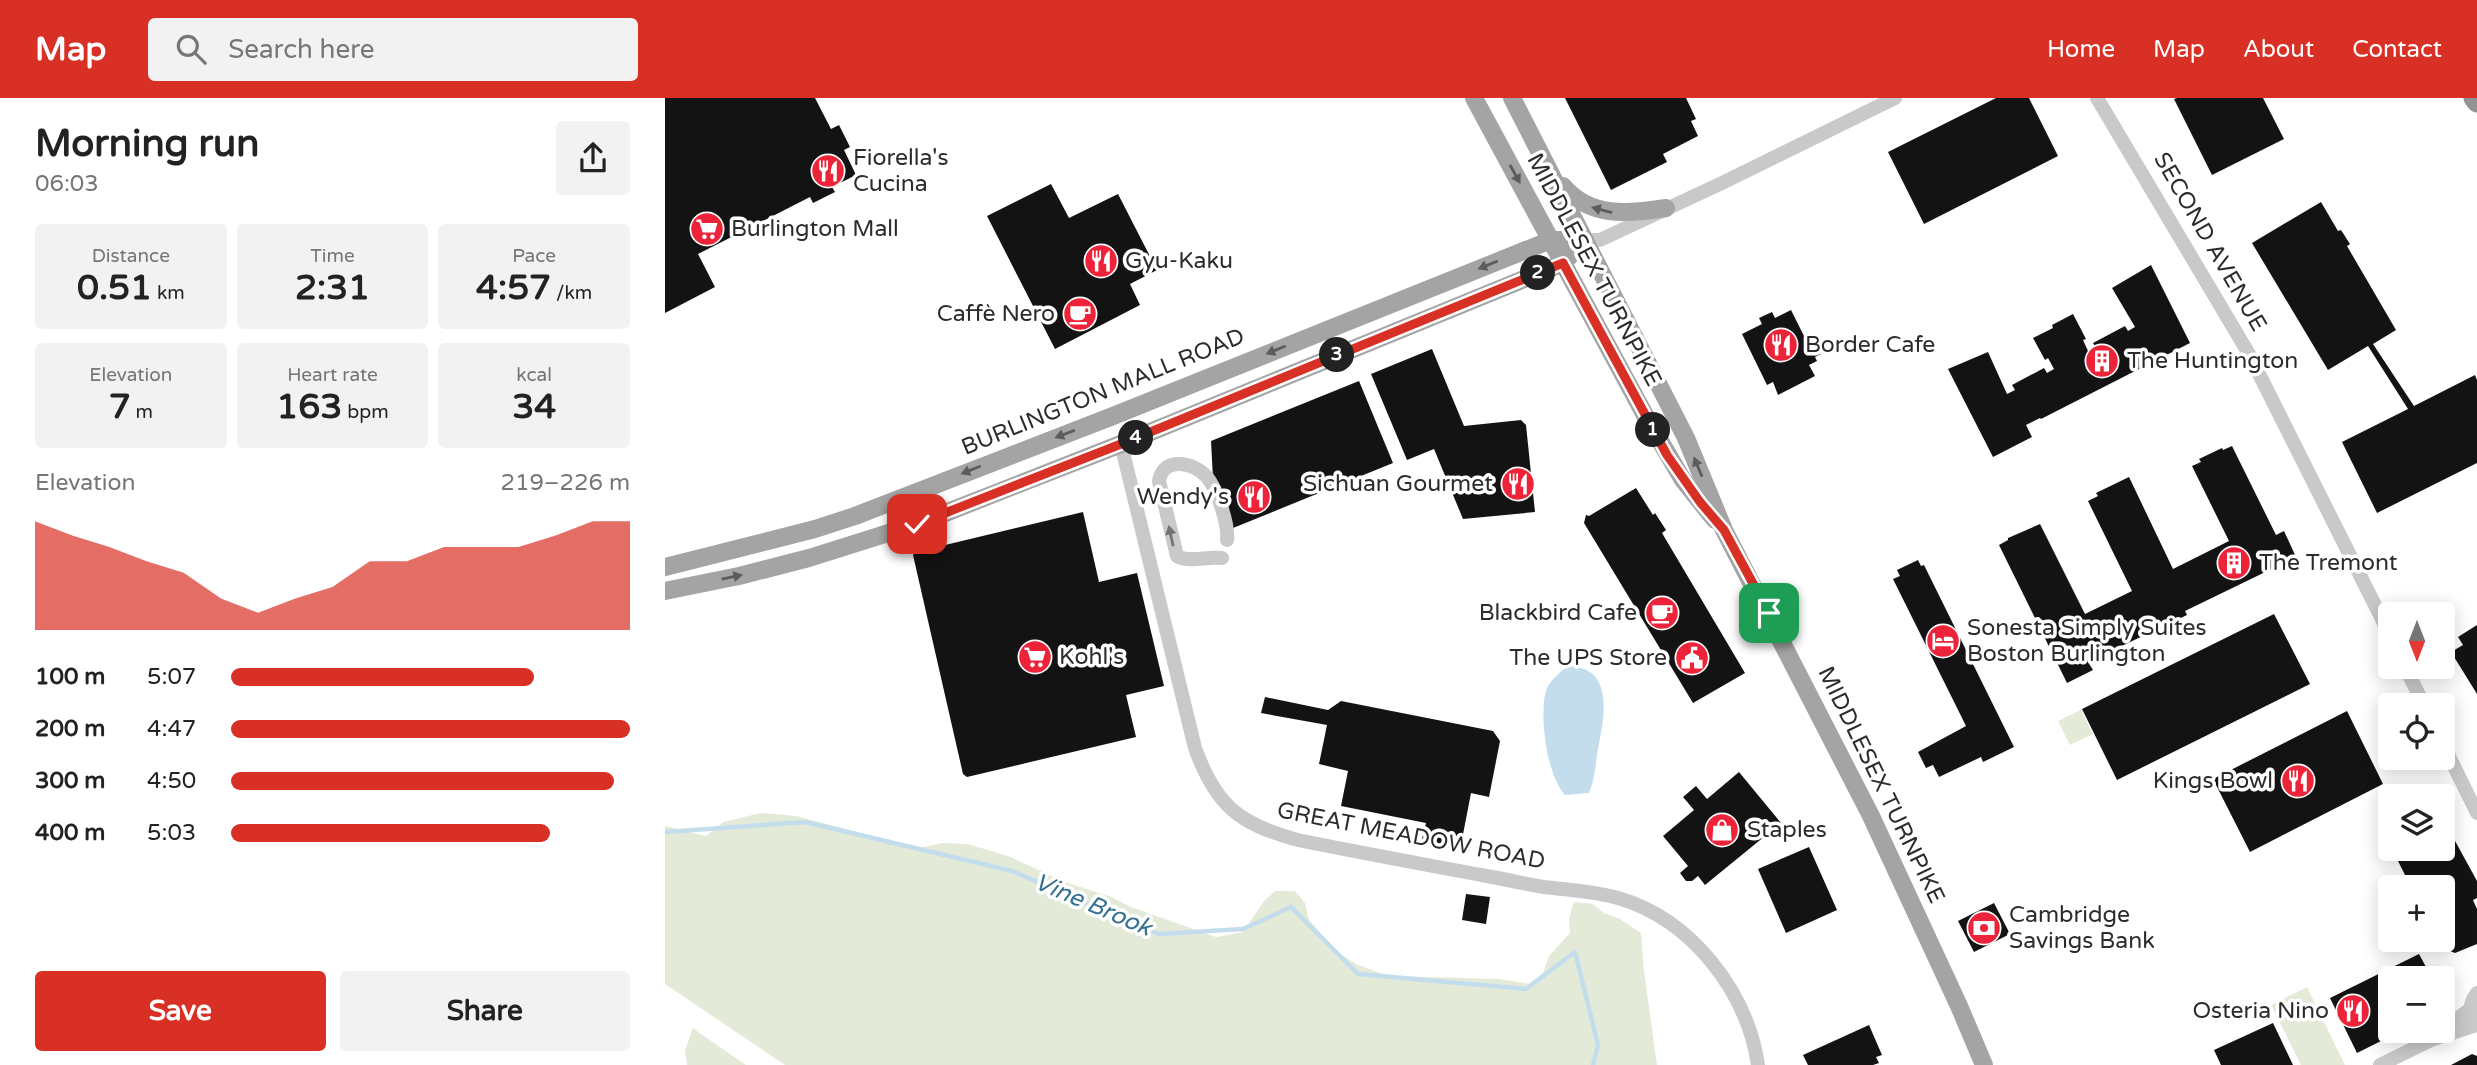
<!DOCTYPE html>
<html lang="en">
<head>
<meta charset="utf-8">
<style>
	:root { --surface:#fff; --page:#f2f2f2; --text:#222; --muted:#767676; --accent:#d93025 }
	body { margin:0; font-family:"Varela Round",sans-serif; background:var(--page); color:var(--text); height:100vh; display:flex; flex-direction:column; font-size:26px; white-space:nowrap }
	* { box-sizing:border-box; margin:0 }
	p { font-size:23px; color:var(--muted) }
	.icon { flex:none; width:38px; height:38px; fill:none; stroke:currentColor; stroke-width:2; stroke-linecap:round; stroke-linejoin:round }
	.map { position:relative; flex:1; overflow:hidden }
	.side { display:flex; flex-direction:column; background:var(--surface); width:665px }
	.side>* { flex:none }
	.needle { width:46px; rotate:180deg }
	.fabs { position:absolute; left:1713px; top:504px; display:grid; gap:14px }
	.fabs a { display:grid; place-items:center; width:77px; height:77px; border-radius:7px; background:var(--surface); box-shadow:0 4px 18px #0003; font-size:35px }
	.pin { position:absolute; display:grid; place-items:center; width:60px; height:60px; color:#fff; margin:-30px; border-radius:14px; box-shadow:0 4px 10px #0006 }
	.km { position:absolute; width:35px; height:35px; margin:-18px; border-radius:50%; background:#222; color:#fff; font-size:19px; line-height:35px; text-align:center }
	.round { display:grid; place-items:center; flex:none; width:74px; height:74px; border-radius:7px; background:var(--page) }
	.summary { display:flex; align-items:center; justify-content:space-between; height:119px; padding:0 35px }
	h1 { font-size:38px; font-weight:800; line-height:52px }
	.metrics { display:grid; grid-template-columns:repeat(3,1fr); gap:10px; height:119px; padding:7px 35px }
	.metrics div { display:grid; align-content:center; border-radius:7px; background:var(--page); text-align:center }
	.metrics b { font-size:35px; font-weight:800 }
	.metrics small { font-size:19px; font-weight:400 }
	.metrics p { font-size:19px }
	.chart { height:196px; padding:14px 35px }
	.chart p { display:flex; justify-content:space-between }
	.chart svg { width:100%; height:126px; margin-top:7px; fill:var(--accent); opacity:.7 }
	.button { display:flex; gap:14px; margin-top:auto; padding:14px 35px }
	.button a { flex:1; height:80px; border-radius:7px; background:var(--accent); color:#fff; font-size:28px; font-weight:800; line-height:80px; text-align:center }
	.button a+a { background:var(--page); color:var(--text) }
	ul { padding:0 35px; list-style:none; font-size:23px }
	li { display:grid; grid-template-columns:112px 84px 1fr; align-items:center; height:52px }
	li i { height:18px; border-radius:9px; background:var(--accent) }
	header { display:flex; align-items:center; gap:42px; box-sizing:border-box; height:98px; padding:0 35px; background:var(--accent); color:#fff }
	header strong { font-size:33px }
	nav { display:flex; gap:38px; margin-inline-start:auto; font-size:24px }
	.search { width:490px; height:63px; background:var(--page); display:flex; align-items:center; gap:18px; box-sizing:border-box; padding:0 24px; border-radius:7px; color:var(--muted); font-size:26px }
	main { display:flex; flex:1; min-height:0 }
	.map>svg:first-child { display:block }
</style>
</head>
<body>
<header>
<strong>Map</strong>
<div class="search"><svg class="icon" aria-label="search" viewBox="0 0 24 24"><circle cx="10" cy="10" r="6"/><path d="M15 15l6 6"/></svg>Search here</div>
<nav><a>Home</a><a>Map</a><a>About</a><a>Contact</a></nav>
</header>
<main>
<section class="side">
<div class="summary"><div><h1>Morning run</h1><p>06:03</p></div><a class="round"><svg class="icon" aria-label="share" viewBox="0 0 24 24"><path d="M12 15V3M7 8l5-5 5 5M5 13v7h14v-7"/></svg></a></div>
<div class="metrics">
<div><p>Distance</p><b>0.51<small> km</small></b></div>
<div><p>Time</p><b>2:31</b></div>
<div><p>Pace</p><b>4:57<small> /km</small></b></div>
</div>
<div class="metrics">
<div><p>Elevation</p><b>7<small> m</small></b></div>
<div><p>Heart rate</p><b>163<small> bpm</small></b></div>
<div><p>kcal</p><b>34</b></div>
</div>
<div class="chart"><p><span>Elevation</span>219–226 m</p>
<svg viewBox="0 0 160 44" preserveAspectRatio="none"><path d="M0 44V6L10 11L20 15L30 20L40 24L50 33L60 38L70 33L80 29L90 20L100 20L110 15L120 15L130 15L140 11L150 6L160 6V44z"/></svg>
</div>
<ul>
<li><b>100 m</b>5:07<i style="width:76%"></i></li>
<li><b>200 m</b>4:47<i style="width:100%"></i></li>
<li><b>300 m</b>4:50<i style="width:96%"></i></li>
<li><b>400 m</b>5:03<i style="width:80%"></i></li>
</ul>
<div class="button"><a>Save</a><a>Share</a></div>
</section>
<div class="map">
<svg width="1812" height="967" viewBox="0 0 1812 967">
	<rect width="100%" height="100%" fill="#fff"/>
	<!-- green -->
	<path fill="#e3ebd8" d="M1416,612L1428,636L1405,647L1393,623Z
		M96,715L131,718L254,750L278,745L303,746L343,758L400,784L446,799L466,809L551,839L578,834L599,803L610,793H630L640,805L644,822L659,839L675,856L693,867L724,878L834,881L865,886L878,875L884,858L905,835L904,820L909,804L928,806L939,815L955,821L976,835L979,873L992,967H120L0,886V728L41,738L58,724Z
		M1642,889L1680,967H1636L1606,907Z
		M28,929L33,934L81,967H22L20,953Z"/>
	<!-- water -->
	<path fill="#c3ddec" d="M903,568C948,569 940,615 934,646C930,664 931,679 924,695L900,697C882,677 875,623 880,597C882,584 893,576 903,568Z"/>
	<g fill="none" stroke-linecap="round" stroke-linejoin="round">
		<!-- stream -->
		<path stroke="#c3ddec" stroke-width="4.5" d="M0,734L140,724L347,773L494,836L578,831L626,809L693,876L861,891L910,854L933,947L928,967"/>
	</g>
	<!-- building -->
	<path fill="#131313" d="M0,0H150L166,31L174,27L185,49L179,52L191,77L167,89L170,94L148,105L145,99L33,156L50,189L0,215Z
		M900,0H1021L1031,21L1026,23L1033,38L998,56L1002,64L946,92Z
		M1331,0H1364L1393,58L1259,126L1223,54Z
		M1512,0H1598L1619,41L1547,77L1509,1Z
		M386,86L404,120L453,96L492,172L465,186L475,207L390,251L322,118Z
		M1656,104L1673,133L1676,132L1685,146L1682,148L1731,232L1708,246L1749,308L1810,277L1812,282V365L1712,415L1677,344L1743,311L1703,248L1663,272L1587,145Z
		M1486,167L1525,245L1376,321L1375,320L1361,327L1367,339L1328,359L1283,271L1323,254L1342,296L1350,292L1347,287L1379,270L1382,275L1389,271L1383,260L1380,262L1368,240L1388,230L1387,227L1408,216L1421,241L1418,242L1423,253L1431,250L1428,245L1460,228L1463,233L1470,229L1447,190Z
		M1126,212L1139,238L1145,235L1156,256L1150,259L1152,263L1144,267L1150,278L1113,297L1108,284L1102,287L1077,236L1097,226L1094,220L1107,214L1110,220Z
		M767,251L799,328L856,322L861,327L870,414L798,421L769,351L742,362L706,276Z
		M694,283L728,365L568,430L548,381L546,343Z
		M1567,348L1611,437L1619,433L1631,459L1520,513L1522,517L1423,564L1428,572L1402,585L1334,447L1343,442V440L1375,426L1420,516L1467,493L1423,403L1433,398L1431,395L1464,379L1508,471L1564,443L1527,368L1536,364L1534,361L1557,350L1558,352Z
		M971,390L988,417L990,415L1001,432L997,435L1080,575L1028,605L919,425L921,417L924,418Z
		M418,414L434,484L472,475L499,588L461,597L471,639L302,679L298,676L248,457L251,454Z
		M1253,462L1256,468L1259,467L1349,649L1318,664L1316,659L1274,679L1268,667L1261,670L1253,654L1301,628L1228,481L1235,478L1232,472Z
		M1609,516L1645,586L1452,682L1417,611Z
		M1812,527V596L1786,554L1798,547L1793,539Z
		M600,599L663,612L676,603L828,633L835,643L824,699L806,695L795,752L756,745L761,725L676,708L683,673L654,666L662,627L596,615Z
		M1682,613L1718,686L1585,754L1548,681Z
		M1074,674L1116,725L1040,787L1033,778L1027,783H1021L1015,775L1023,768L998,738L1029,712L1018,699L1031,688L1042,701Z
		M1778,721L1812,783V800L1808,802L1812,811V846L1790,855L1775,849L1772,842H1778V789H1746L1727,751H1778Z
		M1144,749L1172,812L1121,835L1093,771Z
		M801,796L825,799L821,826L797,822Z
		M1329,805L1345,836L1309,854L1293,823Z
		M1754,856L1767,880H1726V933H1736L1692,955L1665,900Z
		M1608,925L1628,967H1556L1549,952Z
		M1204,927L1217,957L1211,959L1214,965L1208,967H1143L1138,957Z
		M1807,956L1812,958V967H1786Z"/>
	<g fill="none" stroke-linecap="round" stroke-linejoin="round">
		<!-- minor -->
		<path stroke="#c9c9c9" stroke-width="14" d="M1432,0L1584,256L1726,539
			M920,142H935L1057,85L1230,0
			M456,346L530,650C551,708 574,726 633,742C697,755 762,767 827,779C844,782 861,786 879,789C904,792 929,793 953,800C1026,821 1082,893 1093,967
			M557,460C543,458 522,465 512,458L494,383C498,358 529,364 542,379C552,391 564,427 562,442
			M1740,569L1759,607
			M1778,646L1812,715
			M1812,895C1804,905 1803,916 1812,926
			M1778,932L1805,911
			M1715,967L1768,941L1812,927"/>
		<!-- major -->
		<path stroke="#a4a4a4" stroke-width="18" d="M809,0L981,319L1018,382L1050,422
			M847,0L1021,340L1059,432L1206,718L1294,908L1319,967
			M898,88C925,120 963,116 1001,110
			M0,469L150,431L190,418L448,318L886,142H920
			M0,493L74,478L144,460L252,426L456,346L898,165L920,142"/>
		<!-- highway -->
		<path stroke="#939393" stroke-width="21" d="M1809,0L1812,4"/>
	</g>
	<!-- one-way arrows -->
	<defs><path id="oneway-solid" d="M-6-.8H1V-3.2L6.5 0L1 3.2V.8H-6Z" transform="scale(1.75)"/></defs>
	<g fill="#5c5c5c">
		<use href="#oneway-solid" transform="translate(850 76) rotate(61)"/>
		<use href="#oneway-solid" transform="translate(937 112) rotate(-165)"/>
		<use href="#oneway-solid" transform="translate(823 167) rotate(158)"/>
		<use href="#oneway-solid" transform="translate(611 252) rotate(158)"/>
		<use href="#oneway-solid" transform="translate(400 336) rotate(159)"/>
		<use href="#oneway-solid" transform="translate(1033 369) rotate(-113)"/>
		<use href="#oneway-solid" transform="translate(306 372) rotate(158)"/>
		<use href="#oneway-solid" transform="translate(67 479) rotate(-12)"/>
	</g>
	<use fill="#737373" href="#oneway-solid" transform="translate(506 438) rotate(-102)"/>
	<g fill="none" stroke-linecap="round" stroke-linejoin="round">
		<!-- route casing -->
		<g stroke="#fff" stroke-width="14">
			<path id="route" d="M252,426L456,346L898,165L1002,357L1035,404L1059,432L1104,515"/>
		</g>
		<!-- route -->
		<use href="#route" stroke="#d93025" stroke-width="9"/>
	</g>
	<!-- icons -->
	<defs>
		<g id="restaurant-disc" transform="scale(1.75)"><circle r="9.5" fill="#ed2439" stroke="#fff"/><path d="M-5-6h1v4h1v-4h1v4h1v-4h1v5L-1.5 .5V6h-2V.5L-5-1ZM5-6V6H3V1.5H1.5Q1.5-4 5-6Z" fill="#fff"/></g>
		<g id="supermarket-disc" transform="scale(1.75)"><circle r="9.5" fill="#ed2439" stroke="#fff"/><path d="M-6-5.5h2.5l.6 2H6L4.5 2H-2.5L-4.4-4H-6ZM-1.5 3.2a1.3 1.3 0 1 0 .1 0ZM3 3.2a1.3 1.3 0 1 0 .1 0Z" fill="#fff"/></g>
		<g id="cafe-disc" transform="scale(1.75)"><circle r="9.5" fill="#ed2439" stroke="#fff"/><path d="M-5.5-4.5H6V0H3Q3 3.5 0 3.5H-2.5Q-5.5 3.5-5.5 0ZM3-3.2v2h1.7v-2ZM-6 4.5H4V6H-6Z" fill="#fff"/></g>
		<g id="building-disc" transform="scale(1.75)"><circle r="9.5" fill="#ed2439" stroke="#fff"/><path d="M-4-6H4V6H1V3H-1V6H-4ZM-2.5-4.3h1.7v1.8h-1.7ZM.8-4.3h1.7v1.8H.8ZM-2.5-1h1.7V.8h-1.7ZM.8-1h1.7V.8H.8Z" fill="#fff"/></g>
		<g id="hotel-disc" transform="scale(1.75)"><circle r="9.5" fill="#ed2439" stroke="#fff"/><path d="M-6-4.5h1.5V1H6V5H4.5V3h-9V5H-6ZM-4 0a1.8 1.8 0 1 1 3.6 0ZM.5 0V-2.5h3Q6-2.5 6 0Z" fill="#fff"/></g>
		<g id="civic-disc" transform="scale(1.75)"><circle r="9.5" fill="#ed2439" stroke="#fff"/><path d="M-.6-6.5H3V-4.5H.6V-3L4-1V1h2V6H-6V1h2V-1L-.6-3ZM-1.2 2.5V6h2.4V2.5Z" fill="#fff"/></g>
		<g id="shop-disc" transform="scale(1.75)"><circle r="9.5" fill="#ed2439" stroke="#fff"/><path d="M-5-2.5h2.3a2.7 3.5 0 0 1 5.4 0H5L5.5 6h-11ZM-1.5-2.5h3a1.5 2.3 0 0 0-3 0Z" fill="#fff"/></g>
		<g id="bank-disc" transform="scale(1.75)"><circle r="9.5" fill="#ed2439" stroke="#fff"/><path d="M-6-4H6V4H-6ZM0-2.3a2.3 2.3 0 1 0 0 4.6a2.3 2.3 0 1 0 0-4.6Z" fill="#fff"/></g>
	</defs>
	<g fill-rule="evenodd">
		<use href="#restaurant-disc" x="163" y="73"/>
		<use href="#supermarket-disc" x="42" y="131"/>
		<use href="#restaurant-disc" x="436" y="163"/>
		<use href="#cafe-disc" x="415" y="216"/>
		<use href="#restaurant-disc" x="1116" y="247"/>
		<use href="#building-disc" x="1437" y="263"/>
		<use href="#restaurant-disc" x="853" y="386"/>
		<use href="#restaurant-disc" x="589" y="399"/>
		<use href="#building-disc" x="1569" y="465"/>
		<use href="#cafe-disc" x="997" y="515"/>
		<use href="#hotel-disc" x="1278" y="543"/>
		<use href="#supermarket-disc" x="370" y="559"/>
		<use href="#civic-disc" x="1027" y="560"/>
		<use href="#restaurant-disc" x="1633" y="683"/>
		<use href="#shop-disc" x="1057" y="732"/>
		<use href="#bank-disc" x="1319" y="830"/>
		<use href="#restaurant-disc" x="1688" y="913"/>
	</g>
	<g text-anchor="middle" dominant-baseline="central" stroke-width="7" stroke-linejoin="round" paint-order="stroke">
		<!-- poi labels -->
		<g font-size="23" fill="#2c2c2c" stroke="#fff" text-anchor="start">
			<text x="188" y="60">Fiorella's<tspan x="188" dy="26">Cucina</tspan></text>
			<text x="66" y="131">Burlington Mall</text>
			<text x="460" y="163">Gyu-Kaku</text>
			<text x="390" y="216" text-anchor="end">Caffè Nero</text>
			<text x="1140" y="247">Border Cafe</text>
			<text x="1462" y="263">The Huntington</text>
			<text x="828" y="386" text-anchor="end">Sichuan Gourmet</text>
			<text x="564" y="399" text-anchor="end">Wendy's</text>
			<text x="1594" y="465">The Tremont</text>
			<text x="972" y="515" text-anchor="end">Blackbird Cafe</text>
			<text x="1302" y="530">Sonesta Simply Suites<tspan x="1302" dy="26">Boston Burlington</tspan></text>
			<text x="394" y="559">Kohl's</text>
			<text x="1002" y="560" text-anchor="end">The UPS Store</text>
			<text x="1608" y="683" text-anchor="end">Kings Bowl</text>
			<text x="1082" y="732">Staples</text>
			<text x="1344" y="817">Cambridge<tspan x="1344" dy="26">Savings Bank</tspan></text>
			<text x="1664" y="913" text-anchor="end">Osteria Nino</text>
		</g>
		<!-- street labels -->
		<g font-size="23" fill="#2c2c2c" stroke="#fff">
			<text transform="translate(1545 144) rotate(60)">SECOND AVENUE</text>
			<text transform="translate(929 172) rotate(62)">MIDDLESEX TURNPIKE</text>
			<text transform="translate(438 294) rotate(-22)">BURLINGTON MALL ROAD</text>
			<text transform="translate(1216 687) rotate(64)">MIDDLESEX TURNPIKE</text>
			<text transform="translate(746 738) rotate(11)">GREAT MEADOW ROAD</text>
		</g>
		<!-- water labels -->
		<g font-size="24" font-style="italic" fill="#377191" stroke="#fff">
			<text transform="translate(428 807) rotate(23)">Vine Brook</text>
		</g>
	</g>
</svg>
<div class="fabs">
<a><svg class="needle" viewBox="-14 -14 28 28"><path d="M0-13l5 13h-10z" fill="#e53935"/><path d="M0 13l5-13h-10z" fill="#767676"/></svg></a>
<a><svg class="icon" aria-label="locate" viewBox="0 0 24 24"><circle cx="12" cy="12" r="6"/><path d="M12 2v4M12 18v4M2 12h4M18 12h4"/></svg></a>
<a><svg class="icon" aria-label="layers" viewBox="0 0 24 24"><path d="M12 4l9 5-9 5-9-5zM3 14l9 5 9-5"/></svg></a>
<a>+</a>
<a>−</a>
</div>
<div class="pin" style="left:1104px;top:515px;background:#1e9e55"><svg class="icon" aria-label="arrive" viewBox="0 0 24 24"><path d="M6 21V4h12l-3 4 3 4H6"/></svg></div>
<div class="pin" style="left:252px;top:426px;background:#d93025"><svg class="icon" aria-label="check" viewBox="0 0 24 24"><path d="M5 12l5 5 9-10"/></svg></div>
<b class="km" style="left:988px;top:332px">1</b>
<b class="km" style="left:873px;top:175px">2</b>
<b class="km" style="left:672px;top:257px">3</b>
<b class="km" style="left:471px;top:340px">4</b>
</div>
</main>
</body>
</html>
